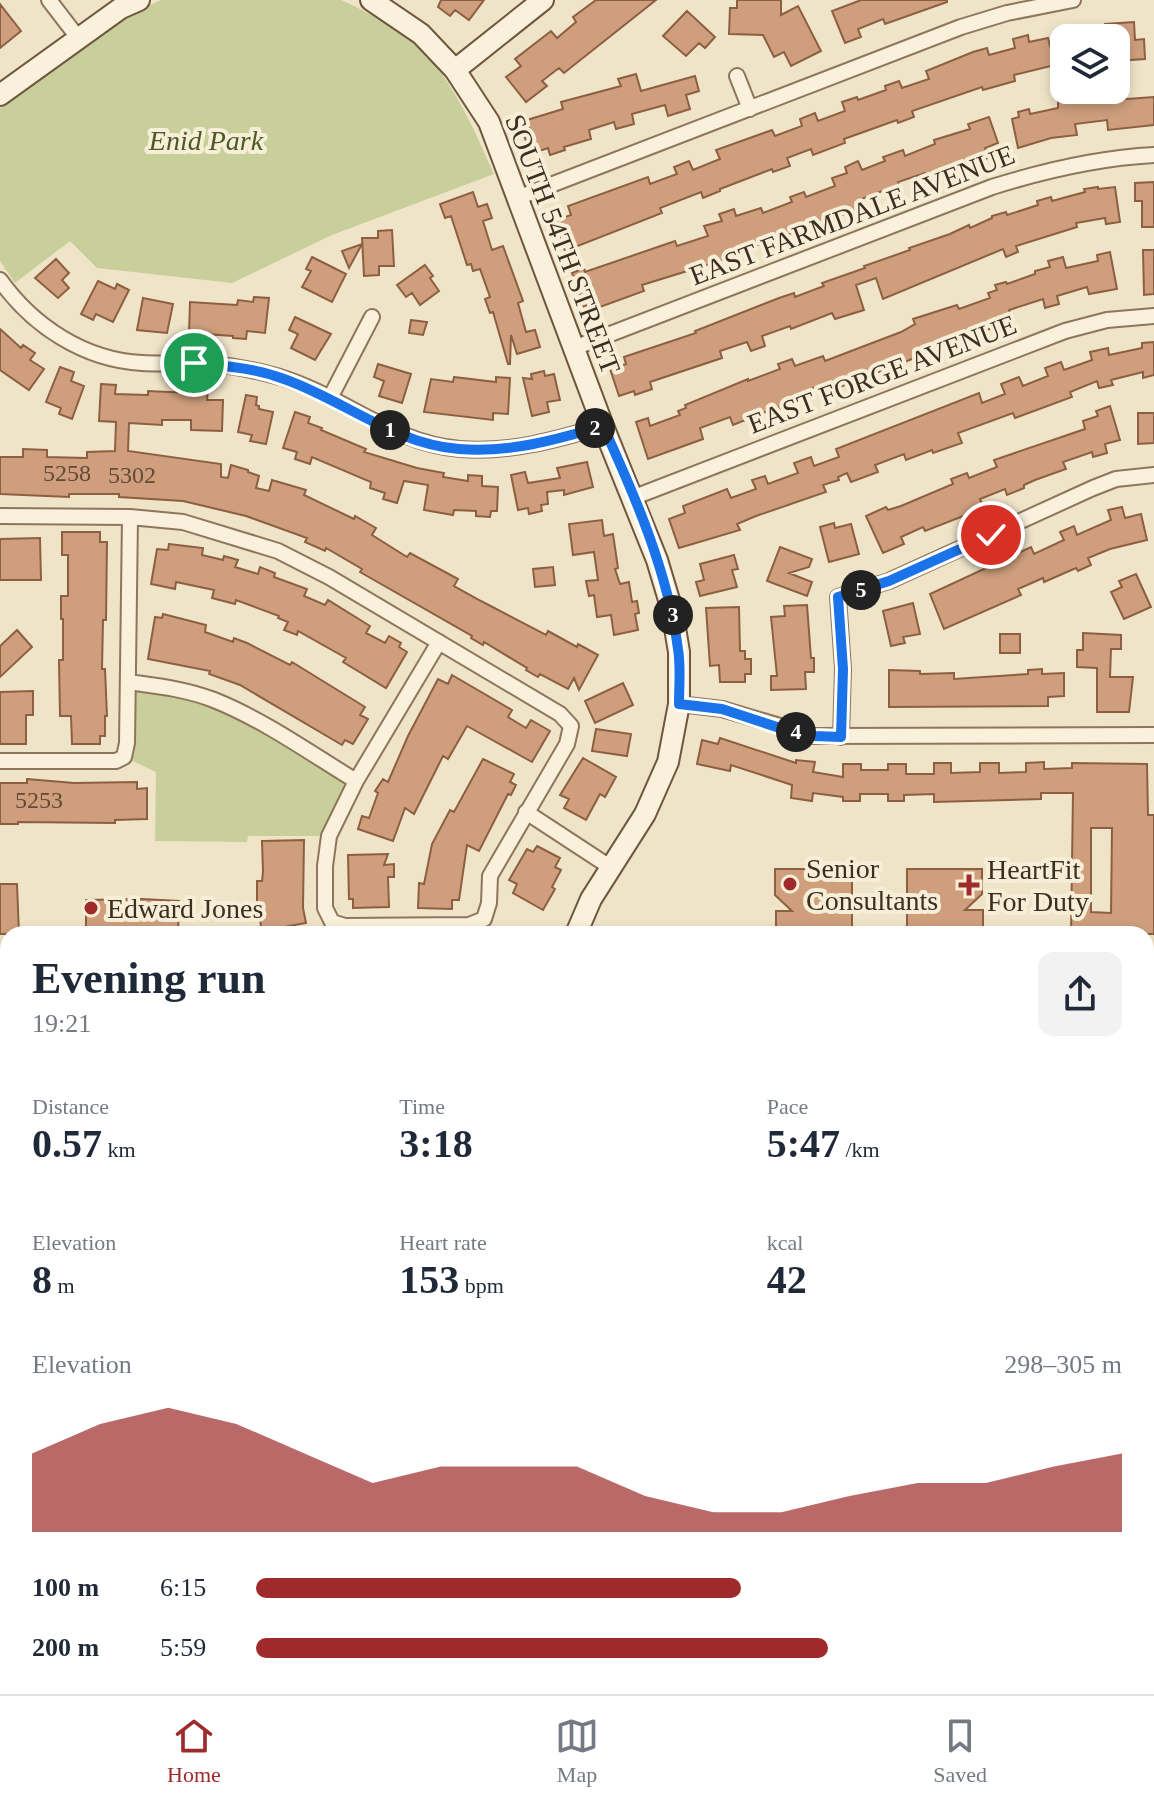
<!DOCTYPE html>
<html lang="en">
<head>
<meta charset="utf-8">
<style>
	:root { --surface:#fff; --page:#f2f2f3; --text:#1f2937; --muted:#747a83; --line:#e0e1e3; --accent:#9e2a2b }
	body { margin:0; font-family:Georgia,serif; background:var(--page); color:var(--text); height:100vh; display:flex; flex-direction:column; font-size:30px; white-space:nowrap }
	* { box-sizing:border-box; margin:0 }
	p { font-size:26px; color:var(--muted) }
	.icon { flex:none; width:44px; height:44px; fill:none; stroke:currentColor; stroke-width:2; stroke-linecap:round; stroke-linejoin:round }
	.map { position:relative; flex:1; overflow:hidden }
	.panel { position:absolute; left:0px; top:926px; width:1154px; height:768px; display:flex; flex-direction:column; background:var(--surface); border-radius:24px 24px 0 0; box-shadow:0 4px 12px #0003 }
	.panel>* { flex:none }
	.controls { position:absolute; left:1050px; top:24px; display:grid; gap:16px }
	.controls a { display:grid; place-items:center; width:80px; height:80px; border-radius:16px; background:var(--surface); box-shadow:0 4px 12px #0003; font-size:40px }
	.pin { position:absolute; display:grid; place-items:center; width:68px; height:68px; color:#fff; margin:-34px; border:4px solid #fff; border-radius:50%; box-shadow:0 2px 8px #0007 }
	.km { position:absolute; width:40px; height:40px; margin:-20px; border-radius:50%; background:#222; color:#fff; font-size:22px; line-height:40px; text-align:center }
	.round { display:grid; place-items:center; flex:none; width:84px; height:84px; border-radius:16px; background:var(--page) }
	.summary { display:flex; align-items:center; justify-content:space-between; height:136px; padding:0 32px }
	h1 { font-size:44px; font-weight:700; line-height:60px }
	.figures { display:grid; grid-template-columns:repeat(3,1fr); gap:12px; height:136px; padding:8px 32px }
	.figures div { display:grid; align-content:center }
	.figures b { font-size:40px; font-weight:700 }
	.figures small { font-size:22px; font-weight:400 }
	.figures p { font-size:22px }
	.chart { height:224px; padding:16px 32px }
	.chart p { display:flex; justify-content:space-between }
	.chart svg { width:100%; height:144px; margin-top:8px; fill:var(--accent); opacity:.7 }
	ul { padding:0 32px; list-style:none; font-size:26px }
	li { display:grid; grid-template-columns:128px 96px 1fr; align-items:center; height:60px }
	li i { height:20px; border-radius:10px; background:var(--accent) }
	.tab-bar { display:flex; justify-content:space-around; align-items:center; height:112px; border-top:2px solid var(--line); background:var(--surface); font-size:22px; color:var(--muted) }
	.tab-bar a { display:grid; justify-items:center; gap:4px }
	.tab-bar .active { color:var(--accent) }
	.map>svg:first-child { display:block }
</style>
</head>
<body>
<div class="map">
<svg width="1154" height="1694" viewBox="0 0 1154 1694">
	<rect width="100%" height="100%" fill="#f0e4c8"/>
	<!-- green -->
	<path fill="#c9cf9b" d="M161,0H341C366,11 408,33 426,54C457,89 475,132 494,174L332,235L232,283L97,268L70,241L15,283L0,261V108L128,15Z
		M128,682L213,700L356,781L329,836H248L247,842L155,841L156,772L124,757Z"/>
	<!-- building -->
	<path fill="#cf9f7d" stroke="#8d5f41" stroke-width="2" fill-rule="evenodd" d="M441,0H484L469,20L455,10L450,16L438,7Z
		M596,0H656L564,73L559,68L542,81L547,86L526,102L506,77L521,66L515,59L551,31L557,38L576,22L573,17Z
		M737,0H781V15L798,6L821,51L791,66L784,52L774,57L763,35L729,34L730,8H737Z
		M861,0H947V2L885,24L883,19L858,29L861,37L845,43L832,11Z
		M0,4L21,31L0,48Z
		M687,11L715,37L705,48L699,43L686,56L663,36Z
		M1134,22L1135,40L1144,39L1145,59L1116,61V38H1064L1063,28L1078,26L1079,30L1105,26V24Z
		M1028,35L1029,42L1048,38L1055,65L1014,75L1015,81L983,90L982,87L912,111L914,117L898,123L897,120L844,139L845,143L813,155L811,149L787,158L790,166L773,172L772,169L720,189V191L703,198L701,192L660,208L662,213L565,251L554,221L571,215L568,206L648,177L650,184L677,174L674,167L689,161L693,170L720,159L716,150L772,130L775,136L802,126L800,119L815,113L818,121L845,111L842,102L857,97L858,100L886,90L885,86L899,81L902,88L929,79L926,71L973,52L987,48L989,55L1015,48L1013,39Z
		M636,74L641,91L695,76L699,91L686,95L690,109L668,116L665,105L632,114L634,124L616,129L614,122L589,130L591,139L564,147L565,150L550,155L548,148L530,154L522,129L529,127L527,120L563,109L561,102L621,86L618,79Z
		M1085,92L1086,102L1154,97V125L1108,130L1107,120L1075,124L1077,135L1051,138L1018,148L1012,119L1019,117L1018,112L1029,109L1030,114L1058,108V102L1066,101L1065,95Z
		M989,117L998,143L985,148L988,158L928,181L925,173L898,182L902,192L888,197L885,190L856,201L859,209L758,245L756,241L734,248L736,256L642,285L644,291L600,307L598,301L584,307L572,273L584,268L585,272L675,241L677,246L708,236L704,226L722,221L719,214L734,209L736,216L761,208L763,213L792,202L790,197L804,192L806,197L835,186L832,178L847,173L845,167L858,161L862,170L885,161L883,157L903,150L905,156L935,144L934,140L970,129L968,124Z
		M1154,182V227H1142V201H1135V183Z
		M1098,187V189L1115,187L1120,222L1106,224L1105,218L1076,223L1077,227L1016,246L1018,252L1006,257L1003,249L883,299L876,278L856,285L864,310L835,319L832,313L791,329L790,326L762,336L765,346L751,351L747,342L720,351L722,358L650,382L652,389L635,395L634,391L619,396L610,369L626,364L624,357L696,333L695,331L779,298L794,293L795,297L824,286L822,283L865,268L864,266L910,250L909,248L950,234L969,225L970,228L992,218V216L1006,212L1007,215L1038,205L1037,201L1051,197L1052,201L1085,192L1084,189Z
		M473,192L478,207L487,204L492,218L483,221L492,250L503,246L523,301L518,303L526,332L535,330L540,347L517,354L511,335L510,364H508L493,312L490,313L485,299L490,297L480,269L473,271L471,264L467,265L451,216L445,218L440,204Z
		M392,230L394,266H379V275L364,276L362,238H378V231Z
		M362,244L349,268L342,251Z
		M1143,250H1154V294L1144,295Z
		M1110,252L1117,289L1089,294L1087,287L1057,296L1059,304L1045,308L1043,299L1009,310L1013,320L822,394L819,386L789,397L792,405L779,410L778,407L733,425L730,417L700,428L703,439L648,459L636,422L648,418L650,426L680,415L678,411L686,408L685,405L748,379V381L780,369L778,364L792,359L795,366L823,356L825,361L901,332L915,324L913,319L957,305L959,309L990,298L988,293L997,290L995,285L1006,282L1007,284L1035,274V271L1050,267L1048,261L1063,257L1066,268L1098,261L1097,255Z
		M312,257L346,274L332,302L302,287L311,271L306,269Z
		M56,259L69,273L62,280L69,288L58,298L35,278Z
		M425,265L433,276L430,278L439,291L420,305L412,293L406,297L397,285Z
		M98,281L115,289L117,284L129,290L113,322L96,314L93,320L81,314Z
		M254,297L269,298L265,333L247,331L246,339L233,338V336L189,333L190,302L237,305L238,300L253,302Z
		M143,298L173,304L167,333L137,330Z
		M295,317L331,334L315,360L291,348L298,334L289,330Z
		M411,320L427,322L423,335L409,333Z
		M0,329L21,348L23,345L35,353L30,360L44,369L29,390L0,370Z
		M1154,342V375L1143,378V372L1111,380L1113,385L1099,388L1097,381L1070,392L1072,397L1015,418L1013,413L958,433L962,443L933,453L932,450L906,460L904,454L875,465L878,472L851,482L847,473L838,477L839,480L823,485L826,492L756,516L737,524L740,530L679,548L669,519L685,513L683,506L727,489L731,498L756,489L752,480L765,476L768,484L798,473L794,463L811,457L814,466L839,457L836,449L979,393L982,403L1005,394L1001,384L1019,377L1023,386L1048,376L1045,368L1061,362L1064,370L1092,360L1090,352L1108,348L1109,355L1142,348V343Z
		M378,364L411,374L402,403L379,396L384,381L374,377Z
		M60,367L74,372L71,381L84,386L72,419L59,414L61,408L46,402Z
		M544,371L545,376L554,374L560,400L547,402L549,412L532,416L523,378L532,379L531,374Z
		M454,377L496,382V377L510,378L508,414L493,413V420L424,412L431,379L453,382Z
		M101,384L116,385L115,394L148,395V391L192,393V389H208L207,400H223L222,431L191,430V420H162V425L129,423L128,451L221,464V477L228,478L231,465L248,470V472L259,476L256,488L269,491L272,480L306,490L304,495L354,519L355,516L376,528L372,535L407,557L410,553L458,579L454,586L481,601L546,635L548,631L577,647L578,644L598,655L579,690L574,678L568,689L540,674L538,677L526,670L527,668L484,642L483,645L471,638L472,636L360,572L362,569L326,548L325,551L305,542L307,538L246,516L183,501L119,497V494H69V497L0,494V457H23V449L47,450V457L87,458V452L115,451L116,422L99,421Z
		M246,395L257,397L256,405L259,406V409L273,412L266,444L250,441L252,435L238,432Z
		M1110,406L1120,440L1105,444L1107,453L1093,457L1092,452L1063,462L1066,469L1035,480L1024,485V488L1007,495L1005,489L980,499L984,508L925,531L923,527L901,537L904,544L883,553L866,516L886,507L888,510L901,506L953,484L951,479L967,473L969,478L997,467L994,460L1085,429L1083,421L1098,416L1096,411Z
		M295,412L310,417L308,423L322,428L321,430L366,449L364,452L417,468L444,473L443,477L468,481V475L482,476V486L498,487L497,511H491L490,517L476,516V511L454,510L453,515L424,510L428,485L404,481L397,503L383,499L385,493L370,488L371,482L312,457L310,464L295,459L297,452L283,448Z
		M1138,413H1154V443L1138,444Z
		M587,462L593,487L564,495V490L547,492L548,504L541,505L542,511L529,514L528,508L518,510L511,475L525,472L528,483L560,478L557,468Z
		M1122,507L1125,518L1141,514L1147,540L1110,549L1088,558L1091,565L1078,571L1076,568L1044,582L1043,578L1018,589L1021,595L944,629L930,594L1031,547L1034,554L1064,540L1060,532L1074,526L1077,535L1111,520L1108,510Z
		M602,520L604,536L613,534L618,568L615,569L620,584L629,582L632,602L637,601L639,613L635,614L638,630L614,635L611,615L597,617L594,595L589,596L586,581L598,580L594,552L573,555L569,524Z
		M834,523L835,528L851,524L859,554L829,562L820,527Z
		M62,532H100V542H107L106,620H103L102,669H105L107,716H105V736H100V744H72L71,716H60L59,660H63V619H61V596H68V555H62Z
		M40,538L41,580H0V539Z
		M169,544L203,548L202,555L223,560L224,556L238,560L235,567L258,574L260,567L275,573L274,577L307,589L304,596L325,605L328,600L370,626L366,633L385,643L389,636L401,643L399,647L407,652L386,688L343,662L346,658L298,631L297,635L284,630L288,622L278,618L279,616L236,600L235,604L212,598L214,590L176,582L175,589L151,584L157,549L168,550Z
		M780,547L812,559L809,567L789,573L812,582L807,596L767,581Z
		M734,555L738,569L732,570L737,587L700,596L696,582L704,580L700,564Z
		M553,567L555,585L535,587L533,569Z
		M1136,574L1151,607L1124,619L1111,592L1122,587L1119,581Z
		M913,603L920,634L903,637L905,643L891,646L883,611Z
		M807,605L811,658H814V672H805L806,689L771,690V676H777L771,617L785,616L784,606Z
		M739,607L740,651H745V659H751V674H745V682H720L719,665L710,666L706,608Z
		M163,614L206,625L205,632L233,642L234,638L247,643L290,665L292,662L365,707L360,715L368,719L353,744L345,740L342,745L240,685L209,674L210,671L148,659L155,617L162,618Z
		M17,630L32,647L0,677V646Z
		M1083,633L1121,635V649H1111L1110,677H1133L1129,712H1097V668L1077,667V650H1083Z
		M1000,634H1020V653H1000Z
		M1042,669V674L1064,673V696L1048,697V706L889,707V670L920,671V674L954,673V679L1028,674V670Z
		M452,675L512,710L508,717L526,728L531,720L550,731L532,762L467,726L448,759L443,756L414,814L405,808L393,841L358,829L362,816L369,818L378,793L375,791L383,779L388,782L408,736L438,679L448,684Z
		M623,683L633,705L595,723L585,701Z
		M33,691V715H26V744H0V692Z
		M596,729L631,734L627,756L592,751Z
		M720,738L796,763V760L815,762L813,772L843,777V764H861V770H888V764H906V774H934V763H951V773L980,772V763H999V773L1026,772V763L1044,762V769L1072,768V763L1147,764L1148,815H1154V934H1071L1073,793H1041V799L934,802V794L904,795V801H888V794H860V801H843V797L813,793L812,801L791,798L792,785L731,765L730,771L697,764L702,740L718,744ZM1091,828H1112L1111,913L1091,912Z
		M583,758L616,777L605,797L600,794L586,820L564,808L569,799L560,795Z
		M483,759L514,774L510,782L516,785L511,795L508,794L479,851L467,845L459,900H452V909L418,908L419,883L424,884L432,844L450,810L454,812Z
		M27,779L74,783L137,782V789L147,788V819L115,820V823L18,822V824H0V783H27Z
		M304,840L303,908L306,923L262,931L257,904V881H262L263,872L262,841Z
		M537,846L560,858L555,867L561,870L552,887L555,889L543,910L513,893L517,884L509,880L527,849L533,852Z
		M388,854L384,865L394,864V877H388L389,907L353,908V899H349L348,855Z
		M775,869H852V934H776V911H792L775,895Z
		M907,869H982V894L965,910H983V934H907Z
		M0,884H17L19,934H0Z
		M141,899L179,901L178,934H86V900Z"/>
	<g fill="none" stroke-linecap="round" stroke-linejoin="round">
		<!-- street casing -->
		<g stroke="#8d765c" stroke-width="18">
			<path id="street" d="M49,0L79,39
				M737,76L750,109
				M517,198L961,27L1007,13L1073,0
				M0,280C33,326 84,360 142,363C158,364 175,363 191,363C221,363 251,369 280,377C343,396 393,444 460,449C510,453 555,440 603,426
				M574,348L992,187C1046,170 1098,158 1154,155
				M330,398L372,317
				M632,498L1065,331L1107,320L1154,316
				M0,516L130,517L183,522L278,551L329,577L560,714L571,726L567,744L490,876L489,903L484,919L469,925L345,926L332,922L325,908V866L329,836L356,781L439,642
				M128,682C157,686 186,689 214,700C264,720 310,753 356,781
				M679,704L722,709L814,736L1154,735
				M841,737L843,669L838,597L889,581L1093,488L1116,479L1154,475
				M0,761H116L124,757L127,743L130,517
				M526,812L610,867
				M1146,1237L1154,1235
				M1146,1420L1154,1419
				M1146,1624L1154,1621
				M1010,1694V1686"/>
		</g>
		<!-- secondary casing -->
		<g stroke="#6f573f" stroke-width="24">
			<path id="secondary" d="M371,0L421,34L455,70L489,122L603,426L657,560L672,610L679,652V704L668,762L645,814L591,899L576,934
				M455,70L543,0
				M0,95L121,8L139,0
				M0,1033H8
				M1146,1040H1154
				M0,1063H8"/>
		</g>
		<!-- street -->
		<use href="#street" stroke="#faf1dc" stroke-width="14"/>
		<!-- secondary -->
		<use href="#secondary" stroke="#faf1dc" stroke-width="20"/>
	</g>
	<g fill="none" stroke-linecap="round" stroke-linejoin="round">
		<!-- route casing -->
		<g stroke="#fff" stroke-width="16">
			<path id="route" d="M194,363C225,366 255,368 284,379C344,400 394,444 459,449C510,453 555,440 603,426C635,496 668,572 678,649C681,667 679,686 679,704L722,709L786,730L814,736L841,737L843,669L838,597L889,581L991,535"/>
		</g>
		<!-- route -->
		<use href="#route" stroke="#1a73e8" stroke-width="10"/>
	</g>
	<!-- markers -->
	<g fill="#9e2a2b" stroke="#f7eed8" stroke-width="3">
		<circle cx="790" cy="884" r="8"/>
		<path d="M965 873h8v8h8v8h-8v8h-8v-8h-8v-8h8z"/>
		<circle cx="91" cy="908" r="8"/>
	</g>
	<g text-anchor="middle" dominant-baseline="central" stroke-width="8" stroke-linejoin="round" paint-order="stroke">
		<!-- number labels -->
		<g font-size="24" fill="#624a37">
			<text x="67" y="473">5258</text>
			<text x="132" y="475">5302</text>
			<text x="39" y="800">5253</text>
		</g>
		<!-- park labels -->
		<g font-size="28" font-style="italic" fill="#4d5a26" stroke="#f7eed8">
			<text x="206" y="140">Enid Park</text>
		</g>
		<!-- street labels -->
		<g font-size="28" fill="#3d2e20" stroke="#f7eed8">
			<text transform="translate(852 215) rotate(-21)">EAST FARMDALE AVENUE</text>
			<text transform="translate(563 244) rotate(69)">SOUTH 54TH STREET</text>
			<text transform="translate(882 374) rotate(-21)">EAST FORGE AVENUE</text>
		</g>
		<!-- poi labels -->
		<g font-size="28" fill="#3d2e20" stroke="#f7eed8" text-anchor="start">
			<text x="806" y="868">Senior<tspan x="806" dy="32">Consultants</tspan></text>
			<text x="987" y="869">HeartFit<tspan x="987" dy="32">For Duty</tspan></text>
			<text x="107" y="908">Edward Jones</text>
		</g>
	</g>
</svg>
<div class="controls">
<a><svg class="icon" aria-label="layers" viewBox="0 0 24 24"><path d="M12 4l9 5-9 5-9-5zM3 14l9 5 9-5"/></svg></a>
</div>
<div class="pin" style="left:194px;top:363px;background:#1e9e55"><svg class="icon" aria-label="arrive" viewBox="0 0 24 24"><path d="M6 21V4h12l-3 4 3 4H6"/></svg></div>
<div class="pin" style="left:991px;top:535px;background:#d93025"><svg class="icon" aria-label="check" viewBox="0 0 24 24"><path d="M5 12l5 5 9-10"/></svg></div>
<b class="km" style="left:390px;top:430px">1</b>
<b class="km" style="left:595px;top:428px">2</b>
<b class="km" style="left:673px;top:615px">3</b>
<b class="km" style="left:796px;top:732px">4</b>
<b class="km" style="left:861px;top:590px">5</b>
<section class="panel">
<div class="summary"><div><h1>Evening run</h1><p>19:21</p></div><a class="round"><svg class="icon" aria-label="share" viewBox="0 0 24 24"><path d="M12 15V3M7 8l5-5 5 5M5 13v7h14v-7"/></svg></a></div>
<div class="figures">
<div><p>Distance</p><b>0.57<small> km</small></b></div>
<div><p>Time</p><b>3:18</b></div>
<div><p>Pace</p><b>5:47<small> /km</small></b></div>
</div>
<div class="figures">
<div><p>Elevation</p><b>8<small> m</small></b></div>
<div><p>Heart rate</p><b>153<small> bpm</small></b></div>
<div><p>kcal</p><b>42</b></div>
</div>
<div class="chart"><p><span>Elevation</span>298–305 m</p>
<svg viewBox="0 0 160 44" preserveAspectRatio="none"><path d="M0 44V20L10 11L20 6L30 11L40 20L50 29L60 24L70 24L80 24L90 33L100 38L110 38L120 33L130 29L140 29L150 24L160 20V44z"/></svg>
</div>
<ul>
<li><b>100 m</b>6:15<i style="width:56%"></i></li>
<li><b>200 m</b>5:59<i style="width:66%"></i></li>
</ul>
</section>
</div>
<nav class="tab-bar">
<a class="active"><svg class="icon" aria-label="home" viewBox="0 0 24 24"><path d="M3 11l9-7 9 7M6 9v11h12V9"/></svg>Home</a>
<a><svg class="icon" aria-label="map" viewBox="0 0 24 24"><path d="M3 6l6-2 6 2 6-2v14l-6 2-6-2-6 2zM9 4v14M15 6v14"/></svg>Map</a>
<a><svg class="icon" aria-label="saved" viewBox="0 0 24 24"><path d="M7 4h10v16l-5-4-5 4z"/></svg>Saved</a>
</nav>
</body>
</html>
